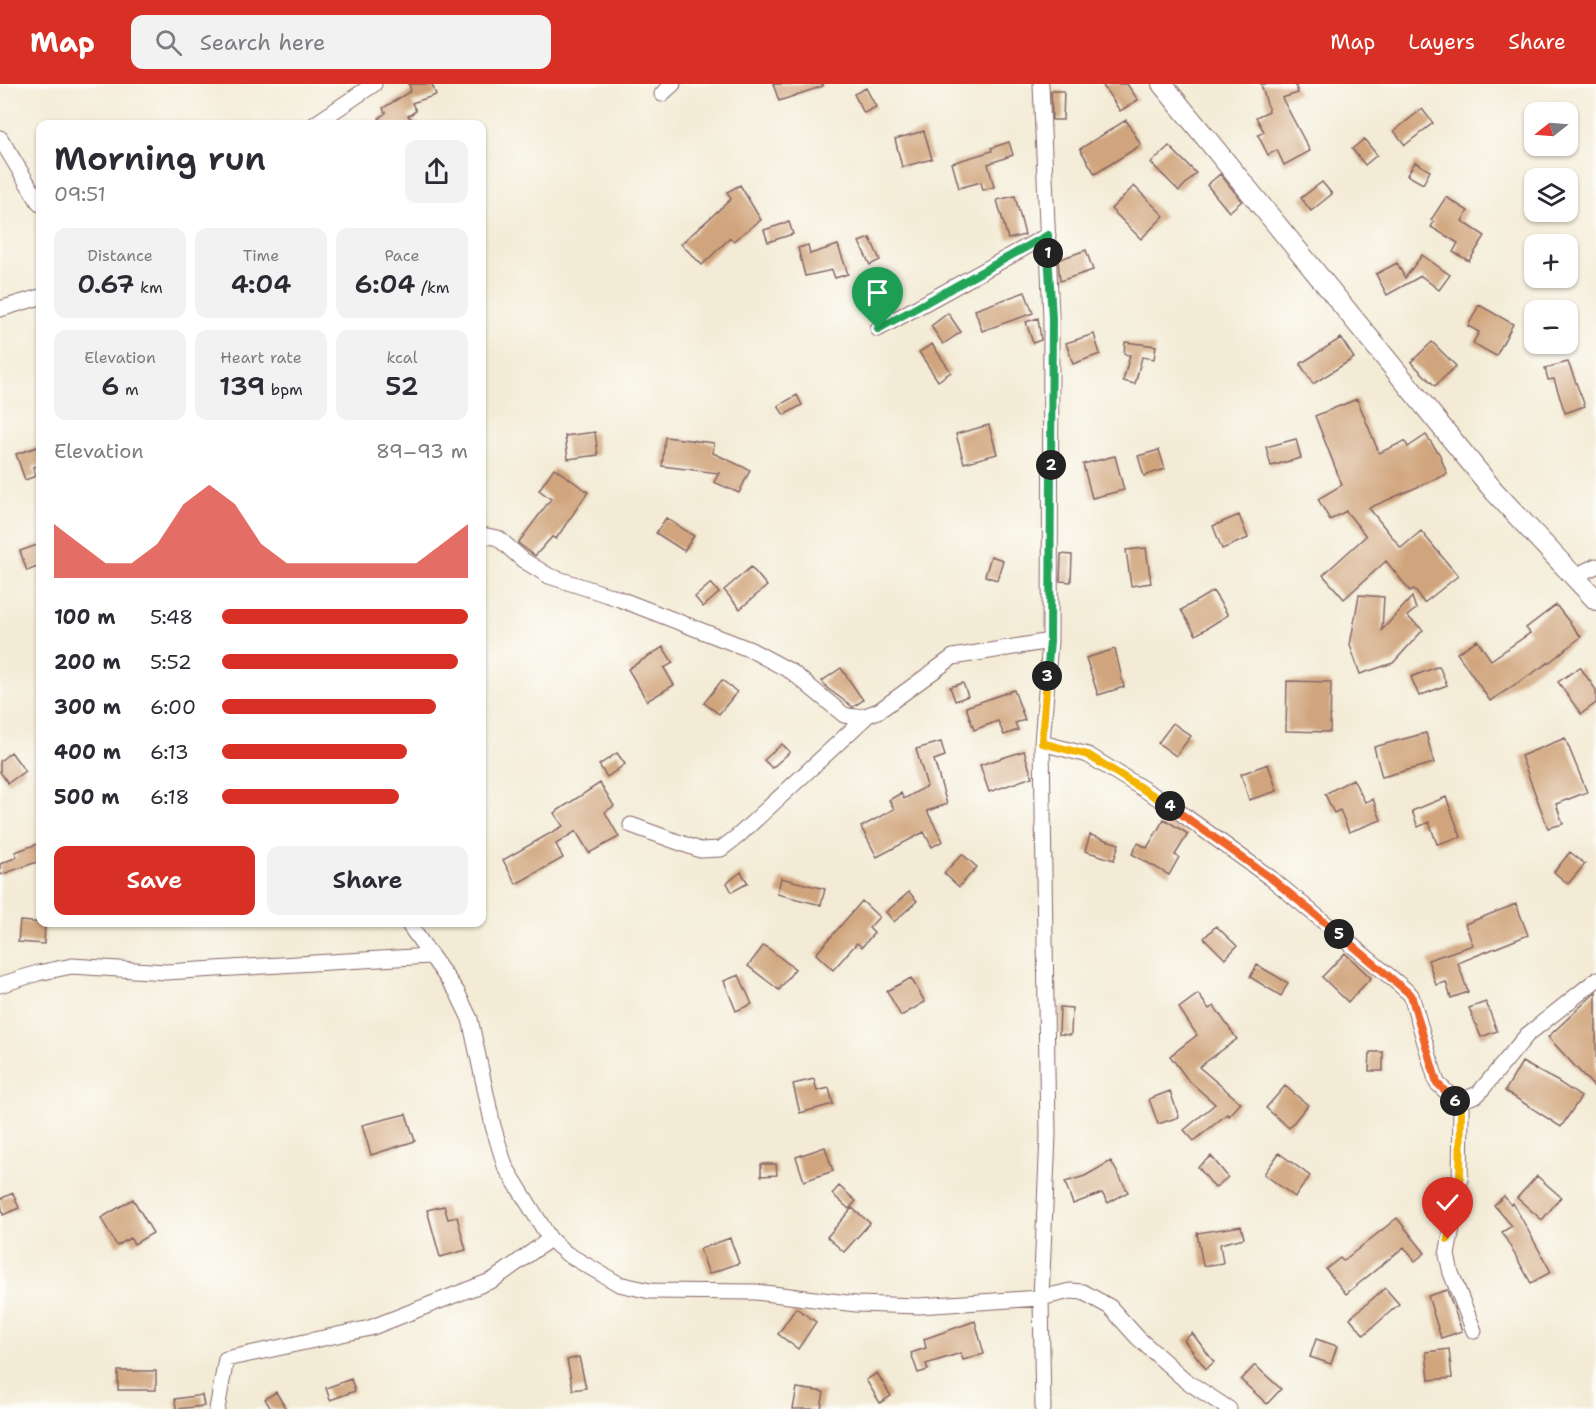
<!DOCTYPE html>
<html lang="en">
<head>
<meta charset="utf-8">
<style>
	:root { --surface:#fff; --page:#f2f2f3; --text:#2b2b33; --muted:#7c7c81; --accent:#d93025 }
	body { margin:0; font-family:"Shantell Sans",sans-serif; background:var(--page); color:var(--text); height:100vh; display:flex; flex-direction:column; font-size:22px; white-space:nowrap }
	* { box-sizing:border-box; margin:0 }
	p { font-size:20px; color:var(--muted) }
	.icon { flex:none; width:33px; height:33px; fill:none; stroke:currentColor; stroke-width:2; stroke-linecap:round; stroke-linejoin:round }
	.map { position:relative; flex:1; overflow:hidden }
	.drawer { position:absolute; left:36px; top:36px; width:450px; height:807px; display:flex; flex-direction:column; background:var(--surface); border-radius:12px; box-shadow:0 2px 4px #0004 }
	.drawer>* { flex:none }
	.needle { width:39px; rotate:253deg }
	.buttons { position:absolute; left:1524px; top:18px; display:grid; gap:12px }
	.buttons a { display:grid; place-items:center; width:54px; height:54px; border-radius:12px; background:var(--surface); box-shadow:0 2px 4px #0004; font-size:30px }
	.pin { position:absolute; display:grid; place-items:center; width:51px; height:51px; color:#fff; margin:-62px -26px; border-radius:50% 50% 50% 0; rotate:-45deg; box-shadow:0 0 6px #0007 }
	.pin .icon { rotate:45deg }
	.km { position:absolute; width:30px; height:30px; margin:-15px; border-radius:50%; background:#222; color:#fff; font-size:16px; line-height:30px; text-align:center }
	.round { display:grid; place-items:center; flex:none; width:63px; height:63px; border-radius:12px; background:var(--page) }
	.head { display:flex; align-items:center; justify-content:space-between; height:102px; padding:0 18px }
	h1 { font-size:33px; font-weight:600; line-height:45px }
	.metrics { display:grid; grid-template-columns:repeat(3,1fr); gap:9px; height:102px; padding:6px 18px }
	.metrics div { display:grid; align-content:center; border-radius:12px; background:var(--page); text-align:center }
	.metrics b { font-size:26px; font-weight:600 }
	.metrics small { font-size:16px; font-weight:400 }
	.metrics p { font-size:16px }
	.chart { height:168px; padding:12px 18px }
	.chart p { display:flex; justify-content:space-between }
	.chart svg { width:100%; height:108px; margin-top:6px; fill:var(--accent); opacity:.7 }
	.cta { display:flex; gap:12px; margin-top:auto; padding:12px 18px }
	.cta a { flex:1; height:69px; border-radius:12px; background:var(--accent); color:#fff; font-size:24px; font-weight:600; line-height:69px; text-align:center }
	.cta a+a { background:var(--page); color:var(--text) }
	ul { padding:0 18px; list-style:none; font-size:20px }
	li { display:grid; grid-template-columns:96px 72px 1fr; align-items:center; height:45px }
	li i { height:15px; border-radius:8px; background:var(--accent) }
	header { display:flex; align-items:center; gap:36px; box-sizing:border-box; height:84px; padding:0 30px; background:var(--accent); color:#fff }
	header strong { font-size:28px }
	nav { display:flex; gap:33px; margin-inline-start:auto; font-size:21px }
	.search { width:420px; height:54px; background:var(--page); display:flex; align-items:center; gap:15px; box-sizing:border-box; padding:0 21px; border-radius:12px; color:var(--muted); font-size:22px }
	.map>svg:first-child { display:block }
</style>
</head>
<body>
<header>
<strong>Map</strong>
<div class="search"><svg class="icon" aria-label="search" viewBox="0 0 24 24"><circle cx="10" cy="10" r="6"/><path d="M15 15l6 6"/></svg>Search here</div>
<nav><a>Map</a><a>Layers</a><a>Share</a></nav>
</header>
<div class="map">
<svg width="1596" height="1325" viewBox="0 0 1596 1325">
	<rect width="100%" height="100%" fill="#fdfcf7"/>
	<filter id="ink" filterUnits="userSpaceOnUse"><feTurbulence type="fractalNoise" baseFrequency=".0167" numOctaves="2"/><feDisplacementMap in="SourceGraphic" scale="12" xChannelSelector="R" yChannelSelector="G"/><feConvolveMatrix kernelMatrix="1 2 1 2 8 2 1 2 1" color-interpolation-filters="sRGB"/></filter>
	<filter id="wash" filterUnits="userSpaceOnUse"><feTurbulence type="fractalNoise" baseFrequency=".008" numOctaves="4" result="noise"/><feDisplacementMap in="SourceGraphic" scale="24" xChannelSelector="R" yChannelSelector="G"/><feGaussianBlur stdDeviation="1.35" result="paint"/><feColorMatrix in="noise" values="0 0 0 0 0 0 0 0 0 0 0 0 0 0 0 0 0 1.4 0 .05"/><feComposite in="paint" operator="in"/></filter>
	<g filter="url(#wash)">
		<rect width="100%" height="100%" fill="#f3ebd5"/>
		<g id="blocks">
			<!-- building -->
			<path fill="#d0a47b" d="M409,0H432L436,11L412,19L416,27L408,32L418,40H383L379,34L387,28L385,29L383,24L411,7Z
				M773,0H823V2L779,17Z
				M1102,0H1127L1138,16L1120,27Z
				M1261,0H1295L1298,9L1282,14L1310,67L1284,81L1277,66L1268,71L1258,51L1264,48L1256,33L1269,27Z
				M866,4L876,23L864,29L854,10Z
				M1051,7H1064L1063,36H1052Z
				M1422,25L1433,39L1405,61L1394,47Z
				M1126,36L1141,61L1095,90L1080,65Z
				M924,47L932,75L902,83L895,55Z
				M1364,55L1377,71L1365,81L1352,65Z
				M1009,58L1013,71L988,80L994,103L983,106L981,98L959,104L952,79L992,67L991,64Z
				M1169,62L1196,89L1179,107L1151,79Z
				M1415,78L1430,87L1423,100L1407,91Z
				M1220,90L1242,117L1229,128L1207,101Z
				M1322,98L1332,110L1311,127L1301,114Z
				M740,101L761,136L733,157L730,154L702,181L681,160L731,115L727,108Z
				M1134,102L1164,132L1141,155L1111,125Z
				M1015,112L1025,151L1008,155L997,116Z
				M1446,113L1468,127L1462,137L1485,152L1469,177L1453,168L1458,159L1431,143L1434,138L1431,136Z
				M789,138L793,150L768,158L764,146Z
				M870,154L880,176L870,181L859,158Z
				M808,161L810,170L838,161L848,190L835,194L832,186L805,192L798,164Z
				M1086,166L1093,186L1060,197L1058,176Z
				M1422,171L1450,191L1439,206L1421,192L1387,211L1376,190L1397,179L1405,194Z
				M1025,208L1033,229L982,247L975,226Z
				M1479,221L1513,240L1496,272L1473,259L1479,248L1468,242Z
				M948,229L961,248L943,260L931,242Z
				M1038,234L1041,256L1033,259L1026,238Z
				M1094,250L1100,270L1073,280L1066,259Z
				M1341,254L1354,274L1313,300L1300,280Z
				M1125,258L1156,262L1154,275L1142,273L1135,300L1123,297L1130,271L1124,270Z
				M1432,258L1456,282L1435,302L1411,278Z
				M932,260L951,288L938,297L919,268Z
				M1568,278L1585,322L1565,329L1554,295L1548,296L1545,284Z
				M797,311L802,321L784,331L778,322Z
				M1357,315L1379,369L1405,357L1408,363L1426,351L1440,371L1447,390L1369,424L1401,464L1421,447L1458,492L1424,519L1414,505L1410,507L1386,477L1344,515L1323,491L1366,452L1346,427L1330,436L1318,415L1342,401L1315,332Z
				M989,341L997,370L964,379L956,350Z
				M595,348L598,371L568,375L565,352Z
				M665,353L714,359L713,369L750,386L739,409L714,398L719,389L662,382Z
				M1296,355L1301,374L1271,382L1266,363Z
				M40,362V381L33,383L36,392L25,396L16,370Z
				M1159,366L1165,385L1144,392L1138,372Z
				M1115,372L1124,406L1092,414L1083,380Z
				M554,384L588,408L556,455L552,453L535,472L518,459L551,415L539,406Z
				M1239,431L1248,454L1222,465L1213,442Z
				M666,434L694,452L684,467L656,449Z
				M40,460V482L27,487L20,467Z
				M1146,464L1151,499L1131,502L1126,466Z
				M1061,470L1072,471L1071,498L1060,497Z
				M991,472L1003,476L997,496L985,492Z
				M751,483L767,502L740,525L724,506Z
				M711,499L719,509L703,523L695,513Z
				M1213,507L1228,531L1196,551L1181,526Z
				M1359,511L1384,513L1382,546L1412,513L1416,525L1407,532L1423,546L1393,579L1360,590L1350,561Z
				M1556,521L1581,553L1551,577L1490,617L1457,569L1477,556L1491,576L1530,549L1526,544Z
				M663,563L673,579L664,584L674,601L647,617L628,585Z
				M1115,565L1124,603L1098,611L1086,574Z
				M1439,582L1447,601L1419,612L1411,593Z
				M1580,583L1596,606V619L1581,630L1558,598Z
				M841,584L863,616L853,623L827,604L822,597Z
				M722,596L737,608L719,630L704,619Z
				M1287,597L1331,598L1330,648L1286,647Z
				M963,599L968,612L955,617L950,603Z
				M1014,606L1025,636L1015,639L1018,646L1004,651L998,637L974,646L966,623Z
				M1173,639L1191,652L1176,672L1158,659Z
				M1426,649L1434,679L1382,693L1374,663Z
				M1565,654L1587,708L1556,720L1563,740L1548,744L1521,672Z
				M941,658L945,672L934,676L947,720L927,727L943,757L932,763L924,748L877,773L861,743L894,725L889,716L901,709L904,715L927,702L916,665Z
				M782,660L790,668L772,684L764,676Z
				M1024,667L1032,693L989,708L980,681Z
				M11,668L25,687L8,699L0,688V677Z
				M617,669L625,680L607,693L599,681Z
				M1268,680L1277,707L1249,716L1241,690Z
				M1353,695L1365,718L1373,715L1381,736L1349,748L1340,726L1334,729L1325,710Z
				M600,699L614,722L605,728L619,753L589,769L576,747L556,760L563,774L516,800L503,776L563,742L554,729Z
				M1446,713L1461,753L1437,760L1429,738L1418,743L1412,727Z
				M1164,735L1188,750L1175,771L1179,773L1169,791L1132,770L1138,759L1147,764Z
				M1090,751L1119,760L1114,776L1085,767Z
				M40,759V777L0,791V780L17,773L15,768Z
				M1570,768L1585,780L1568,800L1554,788Z
				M962,770L977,783L959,803L944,789Z
				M741,788L748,799L732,808L727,799Z
				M781,794L825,805L821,821L777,810Z
				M909,808L917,817L894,838L886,828Z
				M862,817L879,833L869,844L874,849L862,863L857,859L833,886L816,870Z
				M1516,820L1528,851L1458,879L1468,908L1451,914L1446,898L1436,901L1428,876L1473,861L1465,840Z
				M20,837L45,839L44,860L18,858Z
				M1216,842L1237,862L1225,875L1204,854Z
				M764,861L795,885L779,906L748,882Z
				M1345,869L1371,894L1348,918L1322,893Z
				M1257,881L1288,899L1281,912L1250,893Z
				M739,891L752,920L736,927L724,897Z
				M911,894L925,918L901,932L887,907Z
				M1596,908V1005L1548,953Z
				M1198,910L1209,925L1214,922L1237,955L1199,983L1241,1019L1229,1032L1227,1030L1194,1057L1184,1046L1215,1020L1188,996L1170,972L1197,951L1179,924Z
				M1486,918L1497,947L1481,953L1469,924Z
				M1060,923L1072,924L1071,951L1059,950Z
				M1370,968H1383V987H1369Z
				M1522,978L1557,997L1581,1013L1561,1043L1505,1007Z
				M814,995L817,1007L829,1004L833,1020L800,1029L793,1000Z
				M1285,1002L1308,1021L1289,1044L1266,1024Z
				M1170,1007L1179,1033L1158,1040L1149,1015Z
				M406,1030L415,1057L371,1071L362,1041Z
				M825,1063L833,1087L804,1097L796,1073Z
				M1279,1069L1310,1092L1295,1113L1264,1090Z
				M1211,1072L1228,1093L1215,1104L1198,1083Z
				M1111,1077L1128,1108L1108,1119L1102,1109L1073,1120L1065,1098L1085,1092Z
				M761,1080H776L777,1091L761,1092Z
				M1537,1092L1561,1113L1542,1136L1517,1114Z
				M839,1102L856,1117L849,1125L832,1110Z
				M13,1109L19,1124L3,1131L0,1115Z
				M1504,1112L1511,1121L1513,1119L1551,1188L1531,1199L1502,1148L1512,1142L1494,1121Z
				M133,1115L153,1149L134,1160L130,1154L117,1162L101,1134Z
				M444,1122L448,1135L457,1133L466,1166L440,1173L427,1126Z
				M852,1124L870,1139L844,1168L827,1153Z
				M1397,1134L1425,1169L1415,1177L1404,1163L1346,1210L1326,1185L1340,1174L1343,1177Z
				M1241,1142L1244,1154L1220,1160L1223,1179L1203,1182L1197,1149Z
				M730,1154L739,1179L709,1190L700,1165Z
				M1385,1204L1399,1220L1364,1251L1350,1234Z
				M1447,1206L1462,1247L1441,1254L1428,1212Z
				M796,1224L816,1238L798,1265L778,1250Z
				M975,1237L984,1270L963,1276L961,1269L926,1280L928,1286L918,1289L911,1269L926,1264L924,1255Z
				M1192,1249L1214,1278L1206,1285L1184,1256Z
				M1316,1255L1337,1262L1331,1280L1310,1273Z
				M1449,1265L1452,1294L1429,1296L1426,1268Z
				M579,1273L586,1304L573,1306L567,1276Z
				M1255,1281L1281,1305L1267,1320L1241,1296Z
				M118,1287H156V1306H118Z
				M877,1289L891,1312L880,1319L866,1296Z
				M351,1295L355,1307L330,1316L326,1304Z
				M797,1304L824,1308L821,1325H793Z
				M276,1308L286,1325H271L265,1315Z
				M202,1311L204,1322L176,1325L175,1315Z"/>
		</g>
	</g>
	<g filter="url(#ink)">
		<use href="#blocks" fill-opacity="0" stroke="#856666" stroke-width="1.5"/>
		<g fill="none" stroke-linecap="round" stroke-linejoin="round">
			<!-- minor casing -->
			<g stroke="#856666" stroke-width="17">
				<path id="minor" d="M1041,0L1051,234L1050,557L1042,659L1048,1051L1041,1214L1043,1325
					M662,10L673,0
					M315,40L374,0
					M0,54L40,120
					M0,225L40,213
					M878,245L1048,151
					M482,451L498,454L523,476L549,492L617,514L751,566L792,588L844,631C858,635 867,632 880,626L953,573L1050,557
					M1573,493L1596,482
					M1042,659L1088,671L1171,722L1272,795L1400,901L1411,911L1437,999L1455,1016H1463L1478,1010L1527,951L1596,896
					M631,741L700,766L721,765L738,752L866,633
					M407,838L457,908L470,935L493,1042L505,1082L550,1155L567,1170L619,1200L650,1207L756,1208L856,1220L919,1222L1041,1214L1070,1207L1083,1208L1110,1223L1138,1254L1185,1296L1229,1325
					M0,901L38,889L72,882L166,888L430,872
					M1455,1016L1461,1025L1460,1099L1447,1171L1451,1189L1474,1247
					M217,1325L226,1275L370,1244L493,1196L550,1155"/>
			</g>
			<!-- major casing -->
			<g stroke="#856666" stroke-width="22">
				<path id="major" d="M1162,0L1494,407L1596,516"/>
			</g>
			<!-- minor -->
			<use href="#minor" stroke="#fff" stroke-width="15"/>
			<!-- major -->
			<use href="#major" stroke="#fff" stroke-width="20"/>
		</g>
	</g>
	<g fill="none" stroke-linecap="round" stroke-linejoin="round" filter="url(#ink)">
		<!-- split-1 casing -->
		<g stroke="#fff" stroke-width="12">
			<path id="split-1" d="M878,245L1048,151V169"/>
		</g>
		<!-- split-2 casing -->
		<g stroke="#fff" stroke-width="12">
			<path id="split-2" d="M1048,169L1052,234L1051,381"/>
		</g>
		<!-- split-3 casing -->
		<g stroke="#fff" stroke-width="12">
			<path id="split-3" d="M1047,592L1050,557L1051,381"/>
		</g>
		<!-- split-4 casing -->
		<g stroke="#fff" stroke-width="12">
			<path id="split-4" d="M1047,592L1042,659L1088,671L1170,722"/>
		</g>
		<!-- split-5 casing -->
		<g stroke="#fff" stroke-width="12">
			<path id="split-5" d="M1170,722L1272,795L1339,850"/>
		</g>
		<!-- split-6 casing -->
		<g stroke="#fff" stroke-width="12">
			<path id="split-6" d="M1339,850L1411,911L1437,999L1455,1017"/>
		</g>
		<!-- split-7 casing -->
		<g stroke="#fff" stroke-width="12">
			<path id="split-7" d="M1448,1155L1460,1099L1461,1025L1455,1017"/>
		</g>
		<!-- split-1 -->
		<use href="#split-1" stroke="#22a559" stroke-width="8"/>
		<!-- split-2 -->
		<use href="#split-2" stroke="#22a559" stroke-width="8"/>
		<!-- split-3 -->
		<use href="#split-3" stroke="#22a559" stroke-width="8"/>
		<!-- split-4 -->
		<use href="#split-4" stroke="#f5b400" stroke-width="8"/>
		<!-- split-5 -->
		<use href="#split-5" stroke="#f0652b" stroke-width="8"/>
		<!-- split-6 -->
		<use href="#split-6" stroke="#f0652b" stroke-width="8"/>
		<!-- split-7 -->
		<use href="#split-7" stroke="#f5b400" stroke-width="8"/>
	</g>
</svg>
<div class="buttons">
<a><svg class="needle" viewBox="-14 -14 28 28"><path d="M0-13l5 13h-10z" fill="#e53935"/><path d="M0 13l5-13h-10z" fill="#7c7c81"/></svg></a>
<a><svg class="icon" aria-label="layers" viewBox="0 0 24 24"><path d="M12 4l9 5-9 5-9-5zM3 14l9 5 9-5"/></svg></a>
<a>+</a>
<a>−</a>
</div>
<div class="pin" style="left:878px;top:245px;background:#1e9e55"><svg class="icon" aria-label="arrive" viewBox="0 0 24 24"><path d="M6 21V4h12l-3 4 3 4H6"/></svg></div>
<div class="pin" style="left:1448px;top:1155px;background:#d93025"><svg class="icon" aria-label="check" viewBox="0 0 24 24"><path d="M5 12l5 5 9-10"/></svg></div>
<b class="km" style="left:1048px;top:169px">1</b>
<b class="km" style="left:1051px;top:381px">2</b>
<b class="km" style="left:1047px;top:592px">3</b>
<b class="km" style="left:1170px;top:722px">4</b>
<b class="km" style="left:1339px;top:850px">5</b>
<b class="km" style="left:1455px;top:1017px">6</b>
<section class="drawer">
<div class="head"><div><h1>Morning run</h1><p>09:51</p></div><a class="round"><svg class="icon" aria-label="share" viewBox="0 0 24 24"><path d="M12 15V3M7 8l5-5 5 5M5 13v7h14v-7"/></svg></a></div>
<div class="metrics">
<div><p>Distance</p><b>0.67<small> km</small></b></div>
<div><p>Time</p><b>4:04</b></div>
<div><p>Pace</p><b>6:04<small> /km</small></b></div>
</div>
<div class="metrics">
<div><p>Elevation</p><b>6<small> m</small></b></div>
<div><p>Heart rate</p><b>139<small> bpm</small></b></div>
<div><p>kcal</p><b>52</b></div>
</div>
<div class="chart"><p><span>Elevation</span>89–93 m</p>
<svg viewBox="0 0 160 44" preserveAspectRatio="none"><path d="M0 44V22L10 30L20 38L30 38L40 30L50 14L60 6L70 14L80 30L90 38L100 38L110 38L120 38L130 38L140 38L150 30L160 22V44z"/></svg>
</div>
<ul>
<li><b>100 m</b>5:48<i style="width:100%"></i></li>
<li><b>200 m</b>5:52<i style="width:96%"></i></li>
<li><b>300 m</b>6:00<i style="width:87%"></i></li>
<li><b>400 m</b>6:13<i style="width:75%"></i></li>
<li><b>500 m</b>6:18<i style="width:72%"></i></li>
</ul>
<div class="cta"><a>Save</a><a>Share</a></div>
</section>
</div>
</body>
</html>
